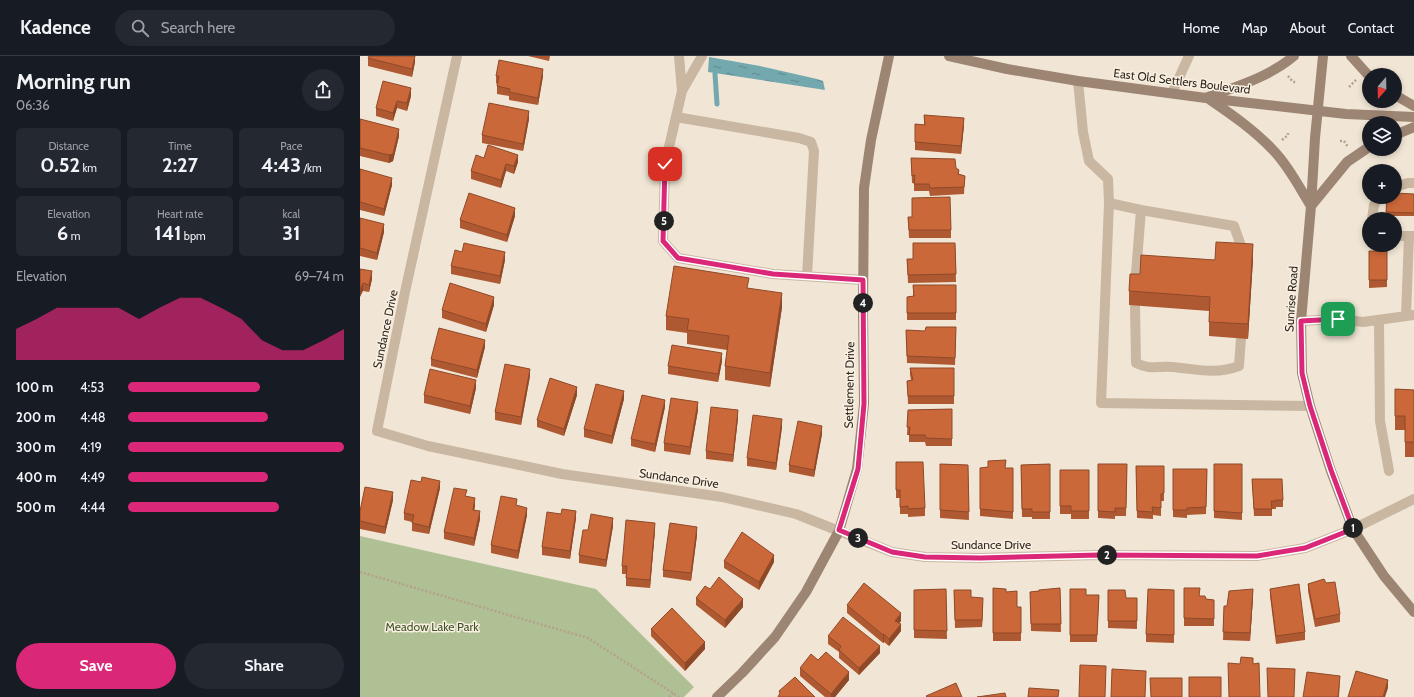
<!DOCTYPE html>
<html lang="en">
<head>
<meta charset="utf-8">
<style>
	:root { --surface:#171b24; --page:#242831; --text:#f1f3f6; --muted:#9ea1a6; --line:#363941; --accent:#db2777 }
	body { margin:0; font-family:Cabin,sans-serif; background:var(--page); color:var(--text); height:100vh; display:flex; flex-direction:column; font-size:15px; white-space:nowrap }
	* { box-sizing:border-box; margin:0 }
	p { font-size:13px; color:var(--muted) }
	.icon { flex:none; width:22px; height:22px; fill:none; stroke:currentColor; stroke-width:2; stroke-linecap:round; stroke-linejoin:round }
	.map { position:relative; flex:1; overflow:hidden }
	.panel { display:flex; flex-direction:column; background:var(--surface); width:360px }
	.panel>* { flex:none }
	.needle { width:26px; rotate:200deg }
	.fabs { position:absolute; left:1002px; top:12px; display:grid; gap:8px }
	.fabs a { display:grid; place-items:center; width:40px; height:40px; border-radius:50%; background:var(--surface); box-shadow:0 2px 6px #0003; font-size:20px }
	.pin { position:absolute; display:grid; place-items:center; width:34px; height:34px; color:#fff; margin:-17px; border-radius:8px; box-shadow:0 2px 6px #0006 }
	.km { position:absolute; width:20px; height:20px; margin:-10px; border-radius:50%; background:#222; color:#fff; font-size:11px; line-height:20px; text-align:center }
	.round { display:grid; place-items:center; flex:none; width:42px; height:42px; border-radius:21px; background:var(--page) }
	.summary { display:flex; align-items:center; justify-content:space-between; height:68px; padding:0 16px }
	h1 { font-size:22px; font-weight:700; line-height:30px }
	.metrics { display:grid; grid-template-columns:repeat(3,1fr); gap:6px; height:68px; padding:4px 16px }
	.metrics div { display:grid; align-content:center; border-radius:6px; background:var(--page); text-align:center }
	.metrics b { font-size:20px; font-weight:700 }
	.metrics small { font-size:11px; font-weight:400 }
	.metrics p { font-size:11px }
	.chart { height:112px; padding:8px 16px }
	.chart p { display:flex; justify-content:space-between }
	.chart svg { width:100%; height:72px; margin-top:4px; fill:var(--accent); opacity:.7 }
	.cta { display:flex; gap:8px; margin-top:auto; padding:8px 16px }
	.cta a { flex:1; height:46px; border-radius:24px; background:var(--accent); color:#fff; font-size:16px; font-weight:700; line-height:46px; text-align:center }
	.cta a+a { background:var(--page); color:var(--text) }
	ul { padding:0 16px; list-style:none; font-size:13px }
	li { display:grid; grid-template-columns:64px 48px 1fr; align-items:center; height:30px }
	li i { height:10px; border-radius:5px; background:var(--accent) }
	header { display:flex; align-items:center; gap:24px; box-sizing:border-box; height:56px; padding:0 20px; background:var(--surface); border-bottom:1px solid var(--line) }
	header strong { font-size:19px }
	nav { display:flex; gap:22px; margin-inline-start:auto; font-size:14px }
	.search { width:280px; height:36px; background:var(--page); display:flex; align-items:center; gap:10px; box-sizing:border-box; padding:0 14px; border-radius:22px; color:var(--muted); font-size:15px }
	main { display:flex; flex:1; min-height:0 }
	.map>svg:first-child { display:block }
</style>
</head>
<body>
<header>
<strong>Kadence</strong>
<div class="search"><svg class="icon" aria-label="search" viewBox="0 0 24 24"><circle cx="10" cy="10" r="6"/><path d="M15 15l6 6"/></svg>Search here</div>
<nav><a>Home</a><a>Map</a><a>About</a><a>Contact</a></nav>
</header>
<main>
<section class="panel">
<div class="summary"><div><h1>Morning run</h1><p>06:36</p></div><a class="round"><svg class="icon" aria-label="share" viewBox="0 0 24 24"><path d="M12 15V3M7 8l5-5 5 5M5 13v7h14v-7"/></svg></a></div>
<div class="metrics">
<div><p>Distance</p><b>0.52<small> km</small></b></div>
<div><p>Time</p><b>2:27</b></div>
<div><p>Pace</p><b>4:43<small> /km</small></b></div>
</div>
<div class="metrics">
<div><p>Elevation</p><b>6<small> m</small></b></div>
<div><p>Heart rate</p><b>141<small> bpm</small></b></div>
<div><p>kcal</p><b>31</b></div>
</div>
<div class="chart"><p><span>Elevation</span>69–74 m</p>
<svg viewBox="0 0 160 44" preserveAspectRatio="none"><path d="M0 44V25L10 19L20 12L30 12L40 12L50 12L60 19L70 12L80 6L90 6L100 12L110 19L120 32L130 38L140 38L150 32L160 25V44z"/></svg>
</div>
<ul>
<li><b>100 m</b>4:53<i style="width:61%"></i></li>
<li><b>200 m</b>4:48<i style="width:65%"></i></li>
<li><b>300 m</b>4:19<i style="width:100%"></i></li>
<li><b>400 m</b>4:49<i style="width:65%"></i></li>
<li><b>500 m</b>4:44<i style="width:70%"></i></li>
</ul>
<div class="cta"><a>Save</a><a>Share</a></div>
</section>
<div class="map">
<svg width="1054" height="641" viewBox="0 0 1054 641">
	<defs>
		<pattern id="water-ripples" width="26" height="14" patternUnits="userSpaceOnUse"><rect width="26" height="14" fill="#74a8af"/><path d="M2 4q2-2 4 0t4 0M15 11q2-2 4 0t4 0" fill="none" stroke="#60898e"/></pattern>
	</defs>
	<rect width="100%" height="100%" fill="#f1e6d5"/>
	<!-- green -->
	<path fill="#afc095" d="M0,480L236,533L334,631L324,641H0Z"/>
	<!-- water -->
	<path fill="url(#water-ripples)" d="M349,1L400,10L457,23L463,25L465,34L348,16Z"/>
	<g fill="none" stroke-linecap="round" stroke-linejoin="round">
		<!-- stream -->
		<path stroke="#74a8af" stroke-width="5" d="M355,18L357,48"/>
		<!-- path -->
		<path stroke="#b5a18c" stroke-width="2.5" stroke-dasharray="2 2" stroke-linecap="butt" d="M928,20L933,26H936
			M989,31L996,24
			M922,84L928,79V77
			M980,85H984L988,91
			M0,516L228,582L319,641
			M309,641L313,637"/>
		<!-- lane -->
		<path stroke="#c9b7a1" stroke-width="10" d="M319,0L322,35
			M342,0L322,35L305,108L303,185L318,202L413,218L503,224
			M718,25L723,76L729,105L748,123L749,147L741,347L950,350
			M812,37L829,0
			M316,61L439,82L451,86L454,95L447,220
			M1035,131L1048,127H1054
			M749,147L781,154L874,170L885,201
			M1012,163L1014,149L1019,141
			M1035,180H1049
			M775,230L781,154
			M775,250L776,307C790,314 797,310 812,311C837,313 854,319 879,310L881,282
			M1046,260L1049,180H1054
			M1019,264L1020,365L1029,415
			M941,265L978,263L1003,266L1054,259
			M993,473L1054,443"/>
		<!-- street -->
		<path stroke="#c9b7a1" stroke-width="10" d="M97,0L45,236L17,375L68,390L202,418L362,441L436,458L532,496L565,501L620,502L739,499L897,500L945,492L993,473"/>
		<!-- secondary -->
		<path stroke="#9d8573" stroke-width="10" d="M589,0L647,13L718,25L846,42L986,58L1054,61
			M963,0L955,82L951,150L941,265L942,317L950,350L971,415L993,473L1024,520L1054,556
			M991,0L1009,20
			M1035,39L1054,50
			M848,41C878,30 909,21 934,0
			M849,43C871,58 894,74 912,93C928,109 939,131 951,150
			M1035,79L1054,71
			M951,150L987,106L1009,91
			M357,641L382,617L415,581L446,536L479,475L497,413L504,348L503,254L504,132L511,84L529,0"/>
	</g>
	<!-- wall -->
	<path fill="#af5932" d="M55,0V6L52,21L8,10V2Z
		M168,0H190L189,5Z
		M136,20H183L178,49L149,44V40L137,38V28L136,27Z
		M51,40L47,55L37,52L33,65L16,60V52Z
		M564,59L604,69L601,98L555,94V68L564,69Z
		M0,63L39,80L33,105L29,107L0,100Z
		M169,63L163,95L122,87V79Z
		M124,102L158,106L154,118L146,115L141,132L111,123V115Z
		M551,102L596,112L599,118L605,120L604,138L570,140L569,135H554V127H552Z
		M0,113L32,129L24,160L0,154Z
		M1054,138V160H1026L1027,141Z
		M155,160L147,186L100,172V164Z
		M548,161L591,174V182H549Z
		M0,162L24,176L17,204L0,200Z
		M595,187L596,226L548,227L547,203H553Z
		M1009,195H1027V231L1009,232Z
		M102,196L145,204L140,228L91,218V210Z
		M893,203L888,283L849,280V255L769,249V235L780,218L855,204Z
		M0,213L12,223L9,236L3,235Z
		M553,229H596V264H547V241L553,240Z
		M389,232L422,251L410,331L365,324V310L367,294L327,288V277L306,274V260Z
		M134,249L126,276L82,262V254Z
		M546,274L596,279L595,309L547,307Z
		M125,291L117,322L71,310V303Z
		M362,305L358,326L308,318V310Z
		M550,312H594V348H548L547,325L551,324L550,319Z
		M170,320L161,369L135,364V356Z
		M116,332L110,358L64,347V339Z
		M1035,333L1054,334V401H1045V374H1035Z
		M217,339L204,380L177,371V364Z
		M264,343L252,388L224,381V373Z
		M305,351L295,396L271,390V383Z
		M592,353V390H566L565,386H549V379H547L548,354Z
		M338,354L330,399L304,395V387Z
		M378,362L373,406L346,403V395Z
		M422,371L416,414L387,410V402Z
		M462,378L454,421L429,416V409Z
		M536,406L565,452V460L548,461V458H540V442H536Z
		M580,408L608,409L609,464L580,462Z
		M690,408V463H672V461H662L661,409Z
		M738,408H767L766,460H755V463L738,462Z
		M854,408H882V464L854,462Z
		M776,410H804V445H801V460L793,459V463L777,462Z
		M628,411L646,412H653V463L620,460V412Z
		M813,413H847L846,458L827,459V462L813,461Z
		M700,414H729V463H711V458H700Z
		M892,423L923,444V451H916V453H912V460H894Z
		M80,432L69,478L52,475V466L44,464V457Z
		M107,440L115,450L114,454L120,463L114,490L84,483V476Z
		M33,444L25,478L0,473V455Z
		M157,450L167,459L158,503L131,497V489Z
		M216,462L210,503L182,499V491Z
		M253,470L246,511L219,507V499L228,474Z
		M295,474L290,532L266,530V518H262V510Z
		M337,479L331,525L303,521V514Z
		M364,505L414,506L399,534L364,512Z
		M966,527L980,558V566L955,571L948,535V528Z
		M633,532L646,536L657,551H661V585H633Z
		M700,532L701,576L671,575L670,536Z
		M824,532L846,543L854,544V570H824Z
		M350,533L383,551L365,572L336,549V542Z
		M586,533L587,583L554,582V534Z
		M710,533L726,539H739L737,586H710Z
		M910,533L945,576V584L916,588L910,540Z
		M594,534L611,541L623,550L622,571L595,572Z
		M748,534L766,542H777V573L748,572Z
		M814,534V587L786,586V578Z
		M893,541L890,585L863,584L864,550H867Z
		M487,549L541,565L539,567L541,575L529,590L524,586L523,587L487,557Z
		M291,573L345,593L325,615L291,580Z
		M468,580L520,597L499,619L479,602V596L468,588Z
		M458,604L489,624L475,641H465L440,620V612Z"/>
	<!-- shaded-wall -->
	<path fill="#8e4929" d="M55,0V6L52,21V13Z
		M183,13V20L178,49V42Z
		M51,32V40L47,55V47Z
		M37,45V52L33,65V57Z
		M169,55V63L163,95V88Z
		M604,62V69L601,98V90Z
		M39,73V80L33,105L29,107V99Z
		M158,99V106L154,118V110Z
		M146,108V115L141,132V124Z
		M32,122V129L24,160V153Z
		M155,152V160L147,186V179Z
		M24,168V176L17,204V197Z
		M893,188V203L888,283V268Z
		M145,196V204L140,228V220Z
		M12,215V223L9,236V229Z
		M3,227V235L0,241V234Z
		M422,237V251L410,331V317Z
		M134,241V249L126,276V268Z
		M125,284V291L117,322V314Z
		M362,297V305L358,326V318Z
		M170,313V320L161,369V361Z
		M116,324V332L110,358V350Z
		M217,331V339L204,380V373Z
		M264,335V343L252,388V380Z
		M305,344V351L295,396V388Z
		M338,346V354L330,399V391Z
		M378,354V362L373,406V399Z
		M422,363V371L416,414V407Z
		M462,370V378L454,421V414Z
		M80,425V432L69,478V471Z
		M33,436V444L25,478V471Z
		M115,442V450L113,461V454Z
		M167,452V459L158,503V495Z
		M120,455V463L114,490V482Z
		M216,455V462L210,503V495Z
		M253,462V470L246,511V504Z
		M295,467V474L290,532V524Z
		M337,471V479L331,525V517Z
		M414,499V506L399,534V526Z
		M893,533V541L890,585V577Z
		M623,542V550L622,571V564Z
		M383,543V551L365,572V564Z
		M541,557V565L535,572V565Z
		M541,568V575L529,590V583Z
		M524,578V586L523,587V579Z
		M345,586V593L325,615V607Z
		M520,590V597L499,619V612Z
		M489,616V624L475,641H471V638Z
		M980,620L979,641H978Z
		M1028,624V632L1025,641H1023Z"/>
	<!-- building -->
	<path fill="#cb683a" stroke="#8e4929" d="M9,0H55L52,13L8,2Z
		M139,4L183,13L178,42L149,36L150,33L137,30L139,20H136Z
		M23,25L51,32L47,47L37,45L33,57L16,52Z
		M129,47L169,55L163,88L122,79Z
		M564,59L604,62L601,90L555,86V68L565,69Z
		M0,63L39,73L33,98L29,99L0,92Z
		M128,89L158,99L154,110L146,108L141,124L111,115L116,99L124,102Z
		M551,102L595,103L596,112L599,114L598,118L605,120L604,131L570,132L569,128H554L555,119L552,120Z
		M0,113L32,122L24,153L0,146Z
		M109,137L155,152L147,179L100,164Z
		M1035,137L1054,138V157L1026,156L1027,141H1035Z
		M590,141L591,174H549L548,161H552V142Z
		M0,162L24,168L17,197L0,192Z
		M856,186L893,188L888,268L849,266L850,241L769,235L770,218H780L781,199L855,204Z
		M104,187L145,196L140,220L91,210L95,194L102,196Z
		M553,187H595L596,218L548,219L547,203H553Z
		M1009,195H1027V224H1009Z
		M314,210L389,222L387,232L422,237L410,317L365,310L369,280L327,274L329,263L306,260Z
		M0,213L12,215L9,229L3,227L0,234Z
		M90,227L134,241L126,268L82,254Z
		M553,229H596V257H547V241L554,240Z
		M566,271H596L595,302L547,300L546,274L565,275Z
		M79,272L125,284L117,314L71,303Z
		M312,289L362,297L358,318L308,310Z
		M145,308L170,313L161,361L135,356Z
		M550,312H594V340H548L547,325L553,324Z
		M70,313L116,324L110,350L64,339Z
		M190,322L217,331L204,373L177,364Z
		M236,328L264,335L252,380L224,373Z
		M1035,333L1054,334V386H1045V360H1035Z
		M282,339L305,344L295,388L271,383Z
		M311,342L338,346L330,391L304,387Z
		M351,351L378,354L373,399L346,395Z
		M592,353V383L566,382L565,379H549L550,371H547L548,354Z
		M393,359L422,363L416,407L387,402Z
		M438,365L462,370L454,414L429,409Z
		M646,404L645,412H653V456L620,453V412L628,411V405Z
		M536,406H563L565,452L548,453V450L540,451V434H536Z
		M580,408L608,409L609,456L580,454Z
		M690,408V456H672V453H662L661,409Z
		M738,408H767L766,452H755V456L738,455Z
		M854,408H882V457L854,455Z
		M776,410H804V437L801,438V452L792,451L793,456L777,455Z
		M813,413H847L846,451L827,452V454H813Z
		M700,414H729V455H711V450H700Z
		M62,421L80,425L69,471L52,467L54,459L44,457L51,424L61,426Z
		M892,423H922L923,444H916V445H911L912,453H894Z
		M5,431L33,436L25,471L0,465V455Z
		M94,432L107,434L105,440L115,442L113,454L120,455L114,482L84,476Z
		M141,440L157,443L156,449L167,452L158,495L131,489Z
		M202,453L216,455L210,495L182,491L187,456L201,458Z
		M231,458L253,462L246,504L219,499L223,474H228Z
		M266,464L295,467L290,524L266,522L267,510H262Z
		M310,467L337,471L331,517L303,514Z
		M382,476L414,499L399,526L364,505Z
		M359,521L383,543L365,564L336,542L345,530L350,533Z
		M964,523L966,527L975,526L980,558L955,563L948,528Z
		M504,527L541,557L535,565L541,568L529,583L524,578L523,579L487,549Z
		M939,528L945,576L916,580L910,533Z
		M633,532L646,533V536L657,535V551H661V577H633Z
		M700,532L701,568H671L670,536L679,535V534Z
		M824,532H840L839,540H845L846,543L854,544V563L824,562Z
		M586,533L587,575L554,574V534Z
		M710,533H726V539H739L737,579H710Z
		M788,533L814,534V579L786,578Z
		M893,533L890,577L863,576L864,550H867L869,535Z
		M594,534H611V541L623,542L622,564H595Z
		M748,534H765L766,542H777V565H748Z
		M312,552L345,586L325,607L291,573Z
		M483,561L520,590L499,612L479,594L481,590L468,580Z
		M466,596L489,616L471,638L440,612L451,598L458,604Z
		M881,601L893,602V608L899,607L900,641H869L868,607L880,608Z
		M720,609L746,610L745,641H719Z
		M907,612L935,613L934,641H908Z
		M752,613L786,615L785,641H751Z
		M996,615L1028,624L1023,641H988Z
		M947,616L980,620L978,641H943Z
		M435,621L455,641H418L420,637L419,635Z
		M829,621H861V641H829Z
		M790,622H822V641H791Z
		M596,627L602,641H567L566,640Z
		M669,632L699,634L698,641H668Z
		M645,637L646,641H617Z"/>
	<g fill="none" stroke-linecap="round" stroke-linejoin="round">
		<!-- route casing -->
		<g stroke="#fff" stroke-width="8">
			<path id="route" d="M305,108L303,185L318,202L413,218L503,224L504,348L498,413L479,474L532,496L565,501L620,502L739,499L897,500L945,492L993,473L971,414L950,350L942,317L941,265L978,263"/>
		</g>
		<!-- route -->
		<use href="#route" stroke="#db2777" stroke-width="5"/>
	</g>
	<g text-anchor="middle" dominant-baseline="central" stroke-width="3" stroke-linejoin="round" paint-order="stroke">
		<!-- street labels -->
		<g font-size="12" fill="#332a24" stroke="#f9f0e1">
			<text transform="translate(822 25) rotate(7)">East Old Settlers Boulevard</text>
			<text transform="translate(931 243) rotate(-86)">Sunrise Road</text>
			<text transform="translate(25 273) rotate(-78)">Sundance Drive</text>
			<text transform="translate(489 329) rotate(-89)">Settlement Drive</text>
			<text transform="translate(319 422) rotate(8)">Sundance Drive</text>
			<text x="631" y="488">Sundance Drive</text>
		</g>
		<!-- park labels -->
		<g font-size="12" fill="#3f5227" stroke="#f9f0e1">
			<text x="72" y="570">Meadow Lake Park</text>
		</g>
	</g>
</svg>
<div class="fabs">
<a><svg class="needle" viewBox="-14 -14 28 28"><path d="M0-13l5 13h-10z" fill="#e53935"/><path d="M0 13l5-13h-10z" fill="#9ea1a6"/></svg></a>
<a><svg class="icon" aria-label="layers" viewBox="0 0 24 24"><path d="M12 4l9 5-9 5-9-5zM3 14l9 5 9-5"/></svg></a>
<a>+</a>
<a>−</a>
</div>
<div class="pin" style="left:978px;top:263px;background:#1e9e55"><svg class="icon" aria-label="arrive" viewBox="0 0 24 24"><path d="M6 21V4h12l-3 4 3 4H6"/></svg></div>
<div class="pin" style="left:305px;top:108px;background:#d93025"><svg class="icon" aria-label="check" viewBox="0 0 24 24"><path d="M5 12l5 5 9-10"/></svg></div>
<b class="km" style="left:993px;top:472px">1</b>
<b class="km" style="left:747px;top:499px">2</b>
<b class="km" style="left:498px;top:482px">3</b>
<b class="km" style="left:503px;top:247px">4</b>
<b class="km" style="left:304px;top:165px">5</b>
</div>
</main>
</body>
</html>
